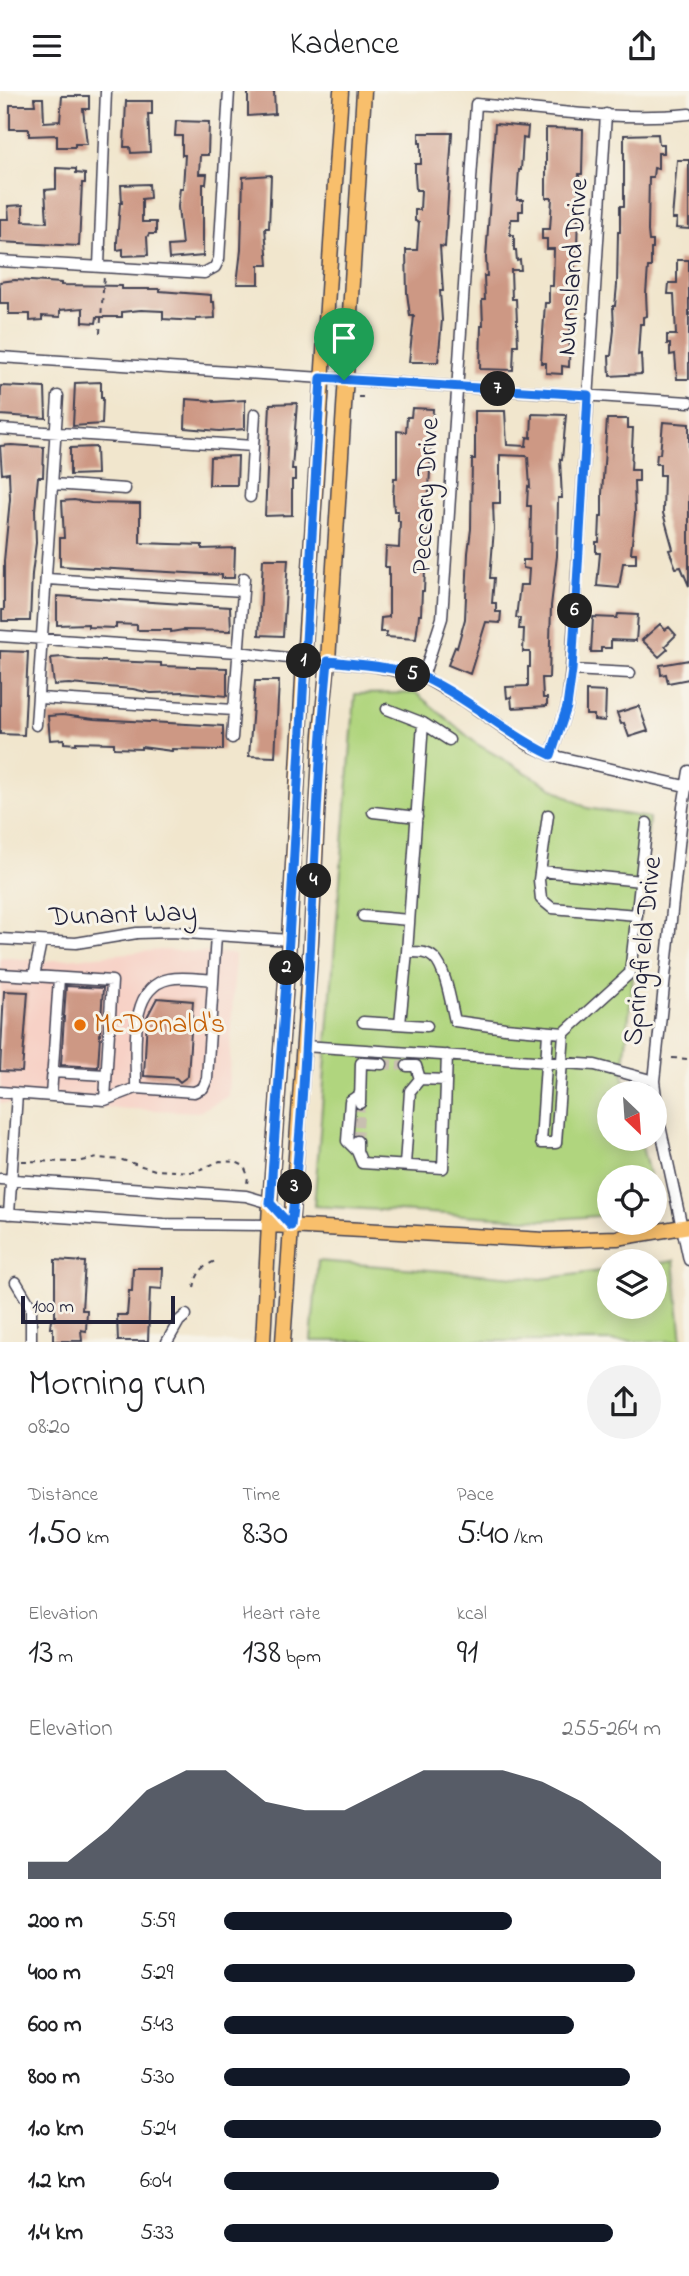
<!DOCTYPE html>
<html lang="en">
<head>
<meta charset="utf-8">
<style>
	:root { --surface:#fff; --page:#f2f2f2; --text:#202124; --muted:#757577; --accent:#111827 }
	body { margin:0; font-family:"Indie Flower",sans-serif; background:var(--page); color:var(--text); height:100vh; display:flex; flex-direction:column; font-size:26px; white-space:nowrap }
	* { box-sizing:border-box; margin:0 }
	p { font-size:23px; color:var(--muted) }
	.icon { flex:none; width:38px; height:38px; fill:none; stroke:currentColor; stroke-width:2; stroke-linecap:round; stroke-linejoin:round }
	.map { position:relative; height:1251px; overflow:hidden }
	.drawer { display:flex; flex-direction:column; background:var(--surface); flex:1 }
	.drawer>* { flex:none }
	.needle { width:46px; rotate:155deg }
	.buttons { position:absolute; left:597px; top:990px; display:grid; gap:14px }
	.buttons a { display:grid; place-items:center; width:70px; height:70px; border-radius:50%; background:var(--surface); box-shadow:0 4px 18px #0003; font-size:35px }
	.scale { position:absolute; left:21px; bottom:18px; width:154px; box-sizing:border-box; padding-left:7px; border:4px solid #22223b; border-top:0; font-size:19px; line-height:24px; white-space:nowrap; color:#22223b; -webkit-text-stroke:5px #f7f3e8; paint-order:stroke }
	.pin { position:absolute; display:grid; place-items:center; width:60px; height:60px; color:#fff; margin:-72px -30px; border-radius:50% 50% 50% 0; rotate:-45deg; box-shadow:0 0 7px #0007 }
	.pin .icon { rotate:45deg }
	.km { position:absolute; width:35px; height:35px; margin:-18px; border-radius:50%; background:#222; color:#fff; font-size:19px; line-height:35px; text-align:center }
	.round { display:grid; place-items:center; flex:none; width:74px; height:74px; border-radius:37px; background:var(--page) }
	.summary { display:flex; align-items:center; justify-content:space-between; height:119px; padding:0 28px }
	h1 { font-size:38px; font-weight:600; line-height:52px }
	.stats { display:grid; grid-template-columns:repeat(3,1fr); gap:10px; height:119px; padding:7px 28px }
	.stats div { display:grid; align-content:center }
	.stats b { font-size:35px; font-weight:600 }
	.stats small { font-size:19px; font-weight:400 }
	.stats p { font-size:19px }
	.chart { height:196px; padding:14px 28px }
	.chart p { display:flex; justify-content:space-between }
	.chart svg { width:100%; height:126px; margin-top:7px; fill:var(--accent); opacity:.7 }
	ul { padding:0 28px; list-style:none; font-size:23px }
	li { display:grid; grid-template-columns:112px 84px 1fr; align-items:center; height:52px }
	li i { height:18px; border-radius:9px; background:var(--accent) }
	header { display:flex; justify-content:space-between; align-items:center; height:91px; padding:0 28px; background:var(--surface); font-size:32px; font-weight:600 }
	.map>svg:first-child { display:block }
</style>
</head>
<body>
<header><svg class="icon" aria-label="menu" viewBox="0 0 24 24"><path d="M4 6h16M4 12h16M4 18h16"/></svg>Kadence<svg class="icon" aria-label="share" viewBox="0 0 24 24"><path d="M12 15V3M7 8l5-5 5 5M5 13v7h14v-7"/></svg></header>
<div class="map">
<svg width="689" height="1251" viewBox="0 0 689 1251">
	<rect width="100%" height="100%" fill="#f7f3e8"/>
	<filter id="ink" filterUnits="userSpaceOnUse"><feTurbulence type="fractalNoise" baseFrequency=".0143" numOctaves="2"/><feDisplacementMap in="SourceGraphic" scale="14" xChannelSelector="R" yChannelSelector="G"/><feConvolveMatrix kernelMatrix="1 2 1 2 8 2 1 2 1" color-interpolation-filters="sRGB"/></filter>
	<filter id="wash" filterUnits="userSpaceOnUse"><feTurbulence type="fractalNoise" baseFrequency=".00686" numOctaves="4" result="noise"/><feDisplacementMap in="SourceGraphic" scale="28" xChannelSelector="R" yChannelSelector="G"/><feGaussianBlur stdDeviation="1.57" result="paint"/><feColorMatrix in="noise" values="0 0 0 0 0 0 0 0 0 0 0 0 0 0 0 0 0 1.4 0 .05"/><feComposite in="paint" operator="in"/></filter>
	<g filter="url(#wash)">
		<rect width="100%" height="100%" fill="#f1e6cd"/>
		<!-- built -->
		<path fill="#f7d1c6" d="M160,859L235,863L228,1005L199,1021L0,1012V866L45,870Z"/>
		<!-- green -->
		<path fill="#b0d57e" stroke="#697c5c" stroke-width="2" d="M416,602L477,653L587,717L649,727L623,984L628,1003H609V1048H640L650,1087H609V1124L544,1129L314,1115L355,603Z
			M318,1170L541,1188L609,1179V1216H654L655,1173L674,1170L682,1250H311Z"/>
		<g id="blocks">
			<!-- building -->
			<path fill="#cd9884" d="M248,0H274L275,23L248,25Z
				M62,5H89V18H83L87,53H75V56H57V44L29,45V38H10V14H35L34,7H43L44,31L60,30Z
				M126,10H152V23H148L150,61L131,62L130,56H124Z
				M176,30L209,31L208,64H200L199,83H207L206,93H203V165L169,168L168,155L182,154L178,116L180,97H183L185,64H182V45H175Z
				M495,33L528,36L527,48L523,47L521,79H519L517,109H523V120H519V128H511L510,144H514V159H516L517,170L520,169L521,179H511L512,208H516L518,254H514L513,279L480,278L481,235H483L482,209H485L484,185H487L486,167Z
				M546,37L583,38L582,83H579L577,158H575V183H572L569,276L562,275V283L546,282V272H541L545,212H549V195H553L554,158H547V148H542V138H550L552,107H546Z
				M419,42H452L445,156L440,155L443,200H440L442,229L438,271H409L414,225H410L407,202L406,159H417L419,131L415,130V119H420L421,99H416L415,84V73H421V52H419Z
				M658,43L659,53H664V62H658V78L654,77L653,86H649L648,140L649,150H653V158H651V176H648L646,203L647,225L643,226V233H640L638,264L641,263L642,283L610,285L609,265H611L614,239L613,215H615L617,194L618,141H620V115H624V44Z
				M677,69H689V138L676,137L677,128H672Z
				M56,77L76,78V82L85,83V92H82L79,155L0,151V128H9L8,115L23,114V130L47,131L45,99L56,98Z
				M271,84L269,137H265L268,174H259V193H237L241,159L243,86Z
				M149,93L150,107L142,108V131H156V143H149L147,146L148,164L123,165V158L117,159V151L120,112H122L121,94Z
				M677,169H689V288H677L675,263L670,264V253H667V244H676L674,203H668L669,192H677Z
				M15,189L61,192V194L122,195V198H160V200L211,204V211H214L215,227L196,228V230L163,228V220L141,219L122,221V226H97L96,232L83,231V217L60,219V226L42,225V229L30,230V223H9V212H0V191Z
				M101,291V307H103L102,333L73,335L75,292Z
				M1,295L45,297L46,327L0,324Z
				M186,308L214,310V311L245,309V338L219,340L185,337Z
				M297,312L292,378H295V389H292V424L265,425L270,313Z
				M412,317L433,318L424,500H422L421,524H419L416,548L386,546L387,541H380L381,527L389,526V476H385L386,456L399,457L400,430H398V420H394L393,406L394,387H397V340L406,341L407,326H411Z
				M475,320H505L507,354L526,355L527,346L531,347L532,323L566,324L562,369L560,368L562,407H558L557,465L551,515L549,587H542L543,607H547V615L512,617L511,606L507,607L506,596L528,595V576H530V561H523L524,538H519L520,527H516L520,494H528L529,478L523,477V469H530L531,415H527L528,395L530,396L528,366L526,365L500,364V412H493L494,438L490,487H494L492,512H496V521H501L500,532L486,531L470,583L448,574L455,556L457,557L465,528L468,462L471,438L472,368H475Z
				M607,328H628V337H633L631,379H639V390H634L635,422L631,462H636V472H623L619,497L597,495L600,462H596V451H599L600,426H602V403Z
				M663,331L689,333V495L681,476L676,477L669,459L673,458L663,422L664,384H660V373H656L657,363H660Z
				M11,354L44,356L43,386H38L35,419L36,452L32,483L30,530H2V519H4V470L10,408L9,382L2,383L0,355Z
				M96,356L97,383L70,384V357Z
				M238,365L237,394H209L210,366Z
				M74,409L91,412L140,413V452L202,454V458L235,457L234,487H222V484L60,475V447H64L62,410Z
				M263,468H288L283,545L259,544Z
				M57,505L230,516L231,540L183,539L171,541V539H137V534L116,533V537L88,536V533L57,534Z
				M618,523L638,524L636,550L611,549V557H601V561H591L593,526L617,527Z
				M660,533L665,539L669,536L676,544L665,555L668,558L659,566L642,549Z
				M0,560L28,561L24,644L0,643Z
				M63,566L80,569L161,572V575L227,577V605L183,601L151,602L133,598L69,593L54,594L51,567Z
				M689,569V588L668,592L666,583L661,584L660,574Z
				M255,590H279L275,666L249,665Z
				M586,600L606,601L605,630L594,629V624H586Z
				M639,615L648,640L629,646L624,632L621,633L617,622Z
				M62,624L94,628L223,635V659L172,658V660L141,656V658L114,657V652L76,651V653L64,652V648L50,649L48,625Z
				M66,895L103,897L98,976L61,974Z
				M4,900L28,901L22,981L0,980Z
				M157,907L193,910L188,985L180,991L176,987L144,985L147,926Z
				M55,1169L85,1171L82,1219H87L86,1240L81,1239L82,1250H53V1237H50L51,1229H55Z
				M133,1177H163L162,1198L150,1197L148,1250H118L117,1224H127L129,1200H132Z"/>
		</g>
	</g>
	<g filter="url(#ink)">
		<use href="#blocks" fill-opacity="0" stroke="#413f51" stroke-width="2"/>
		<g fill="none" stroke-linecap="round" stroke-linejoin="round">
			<!-- minor-tunnel -->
			<path stroke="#c8bfb0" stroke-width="10" stroke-dasharray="10 5" stroke-linecap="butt" d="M382,973L407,975
				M357,1050L360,1012"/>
			<!-- minor casing -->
			<g stroke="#413f51" stroke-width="13">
				<path id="minor" d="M0,170L204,182L215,176L219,168L229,0
					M99,175L106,0
					M0,266L689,311
					M0,338L253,355
					M53,393L125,398
					M250,406L255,323
					M47,488L243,500
					M0,545L238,561L304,569
					M328,570L373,575L423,586L463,609L527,653L551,664L685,695
					M571,579L630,582
					M423,586L442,527L476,13C546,19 619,30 689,23
					M39,607L234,619
					M387,618L423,632L407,861C416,861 427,860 434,867C446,878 451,914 455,930L505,937L564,942L630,882L647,732
					M423,632L449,649
					M36,634L58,305
					M232,647L244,487
					M551,664L567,616L571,579L606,23
					M689,680L683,716L654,990L659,1030L689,1169
					M373,721L417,726
					M548,724L539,789L541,808L552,817L637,824
					M541,780L641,790
					M363,825L409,829
					M0,848L76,852L137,842L172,841L289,849
					M0,883L34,885L41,851
					M34,885L112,890L105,1009
					M363,931L427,935
					M400,933L407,861
					M548,942L541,1052H556L564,942
					M304,955L595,974L654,990
					M407,975H416L420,988
					M52,981L106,984
					M420,988L446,989
					M136,997C137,964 126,897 169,888C183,885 199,888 213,889
					M0,1001L105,1009L136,997L194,1001L203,997L207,988L216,844
					M51,1005L59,887
					M360,1012L361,972L382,973
					M357,1050V1060L362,1072L443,1077L447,964
					M357,1060L347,1050L350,1010L360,1003
					M405,1074L410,1000L420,988
					M0,1088L246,1105L270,1112L291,1135
					M0,1122L164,1133L270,1134
					M9,1123L17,1003
					M16,1191L31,1216V1251
					M167,1251L179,1230L186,1224"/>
			</g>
			<!-- major casing -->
			<g stroke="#413f51" stroke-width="17">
				<path id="major" d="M270,1134L545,1149L617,1147L689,1135
					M263,1251L270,1112L289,849L304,569L341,0
					M283,1251L311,850L321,643L328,570L364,0"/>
			</g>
			<!-- path -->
			<path stroke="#413f51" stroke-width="2" stroke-dasharray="5 5" stroke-linecap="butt" d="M100,242L104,185
				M359,306H363
				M672,967L689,968
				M22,1070L76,1071L98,1067L122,1069L155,1079L194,1081L220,1070L236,1071L244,1075L248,1085L247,1093
				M194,1197C197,1180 203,1175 218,1169"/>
			<!-- minor -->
			<use href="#minor" stroke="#fff" stroke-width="10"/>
			<!-- major -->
			<use href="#major" stroke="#f8bf6c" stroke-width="14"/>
		</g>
	</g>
	<g fill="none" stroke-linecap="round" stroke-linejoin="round" filter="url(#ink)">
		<!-- route casing -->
		<g stroke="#fff" stroke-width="14">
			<path id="route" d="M321,287L588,304L572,579L567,616L551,664C506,643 470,608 425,587C400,576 356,573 328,570C310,758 312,948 291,1135L270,1112L289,849Z"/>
		</g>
		<!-- route -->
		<use href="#route" stroke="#1a73e8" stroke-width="9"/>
	</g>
	<!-- markers -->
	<circle fill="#e8710a" stroke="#f7f3e8" stroke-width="2.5" cx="80" cy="934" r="7"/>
	<g text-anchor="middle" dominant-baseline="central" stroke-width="6" stroke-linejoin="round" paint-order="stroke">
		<!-- street labels -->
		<g font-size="28" fill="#22223b" stroke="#f7f3e8">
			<text transform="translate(574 176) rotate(-86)">Nunsland Drive</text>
			<text transform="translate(427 405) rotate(-87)">Peccary Drive</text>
			<text transform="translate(123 825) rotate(-2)">Dunant Way</text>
			<text transform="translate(644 860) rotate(-84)">Springfield Drive</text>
		</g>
		<!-- food labels -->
		<g font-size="28" fill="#c56008" stroke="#f7f3e8" text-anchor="start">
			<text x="94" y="934">McDonald's</text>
		</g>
	</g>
</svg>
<div class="buttons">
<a><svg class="needle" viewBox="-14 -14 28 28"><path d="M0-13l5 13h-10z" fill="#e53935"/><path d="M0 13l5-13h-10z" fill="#757577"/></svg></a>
<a><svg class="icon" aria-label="locate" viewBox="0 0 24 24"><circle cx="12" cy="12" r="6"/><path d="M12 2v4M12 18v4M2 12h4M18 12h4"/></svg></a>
<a><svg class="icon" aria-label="layers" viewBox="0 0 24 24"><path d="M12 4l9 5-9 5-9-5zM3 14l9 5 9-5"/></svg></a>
</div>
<div class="scale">100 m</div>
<div class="pin" style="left:344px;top:289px;background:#1e9e55"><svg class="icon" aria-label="arrive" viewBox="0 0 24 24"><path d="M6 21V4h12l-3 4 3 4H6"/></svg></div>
<b class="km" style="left:304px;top:570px">1</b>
<b class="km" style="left:287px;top:877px">2</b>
<b class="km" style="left:295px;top:1096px">3</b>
<b class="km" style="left:314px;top:790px">4</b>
<b class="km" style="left:413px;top:584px">5</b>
<b class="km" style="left:575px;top:520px">6</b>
<b class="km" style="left:498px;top:298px">7</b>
</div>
<section class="drawer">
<div class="summary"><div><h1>Morning run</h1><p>08:20</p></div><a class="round"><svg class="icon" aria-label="share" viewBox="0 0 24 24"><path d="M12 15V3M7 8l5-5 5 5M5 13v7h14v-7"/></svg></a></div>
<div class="stats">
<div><p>Distance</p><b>1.50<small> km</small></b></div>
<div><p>Time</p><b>8:30</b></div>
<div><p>Pace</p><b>5:40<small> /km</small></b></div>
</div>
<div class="stats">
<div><p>Elevation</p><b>13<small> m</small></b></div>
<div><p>Heart rate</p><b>138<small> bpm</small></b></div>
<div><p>kcal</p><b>91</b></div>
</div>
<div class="chart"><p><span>Elevation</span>255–264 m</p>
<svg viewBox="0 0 160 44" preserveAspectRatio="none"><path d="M0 44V38L10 38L20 27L30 13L40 6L50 6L60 17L70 20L80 20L90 13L100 6L110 6L120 6L130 10L140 17L150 27L160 38V44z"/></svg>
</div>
<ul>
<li><b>200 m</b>5:59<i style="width:66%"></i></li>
<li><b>400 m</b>5:29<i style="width:94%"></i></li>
<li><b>600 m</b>5:43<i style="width:80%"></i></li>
<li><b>800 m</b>5:30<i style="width:93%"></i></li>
<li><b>1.0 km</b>5:24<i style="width:100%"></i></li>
<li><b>1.2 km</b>6:04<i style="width:63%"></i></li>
<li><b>1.4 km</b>5:33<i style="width:89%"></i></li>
</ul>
</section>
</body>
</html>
